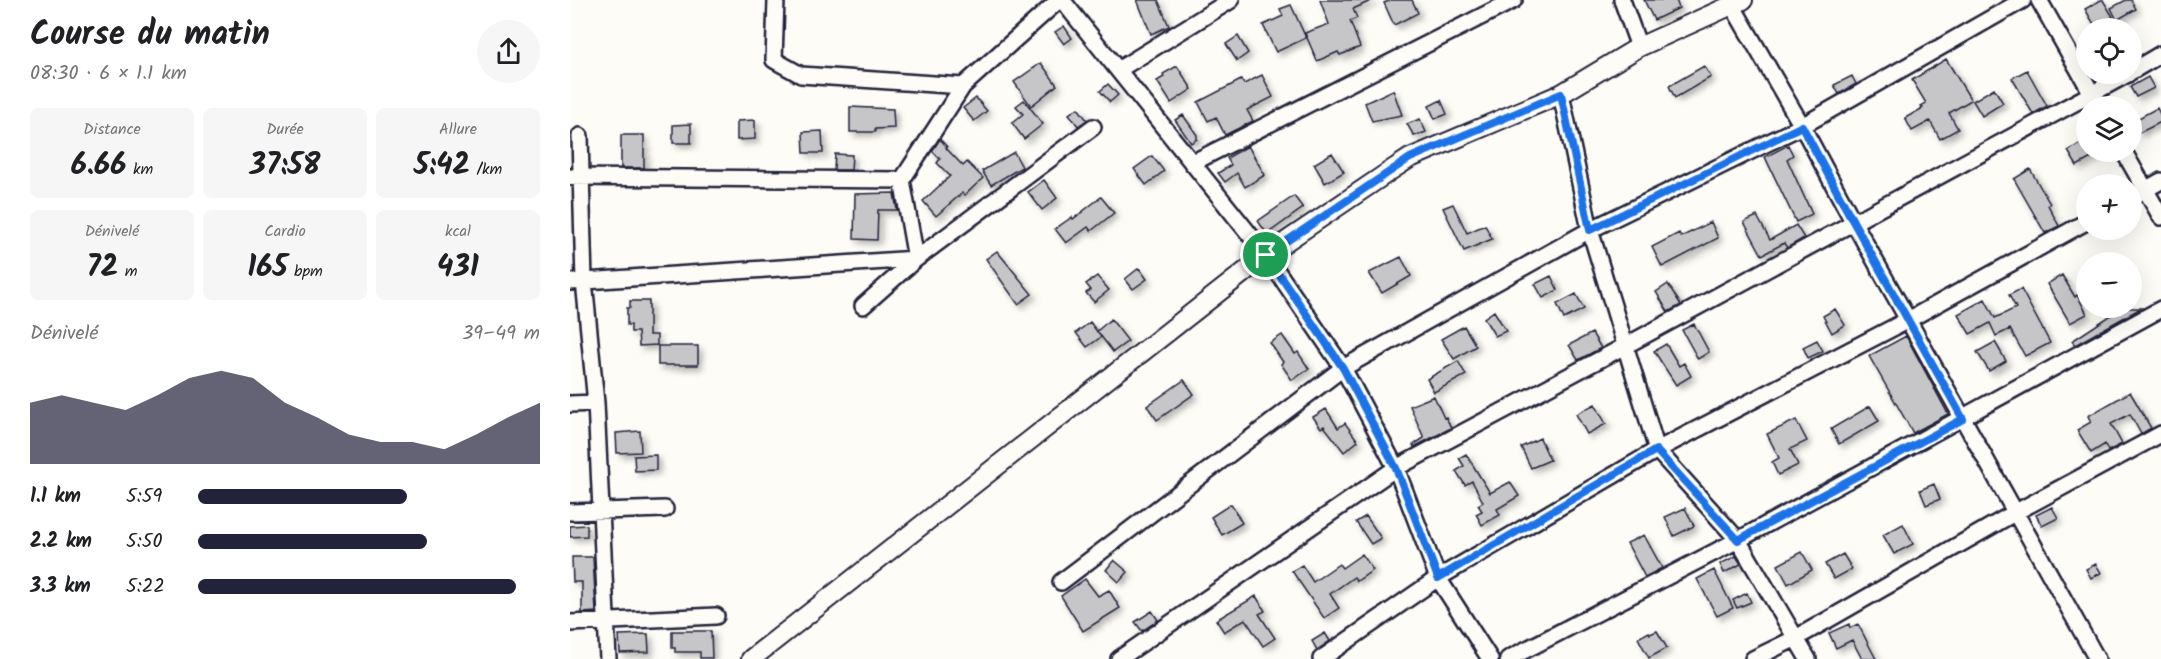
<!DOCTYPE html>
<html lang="fr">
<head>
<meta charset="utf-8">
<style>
	:root { --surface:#fff; --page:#f6f6f6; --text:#202124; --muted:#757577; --accent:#22223b }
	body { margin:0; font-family:Kalam,sans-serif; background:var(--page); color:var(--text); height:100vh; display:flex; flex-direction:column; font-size:22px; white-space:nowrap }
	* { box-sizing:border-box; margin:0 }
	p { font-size:20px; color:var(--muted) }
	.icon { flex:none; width:33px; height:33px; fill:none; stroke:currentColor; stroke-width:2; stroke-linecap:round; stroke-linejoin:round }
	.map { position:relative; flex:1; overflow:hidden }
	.details { display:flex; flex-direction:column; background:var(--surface); width:570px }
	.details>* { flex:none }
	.controls { position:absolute; left:1506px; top:18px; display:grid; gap:12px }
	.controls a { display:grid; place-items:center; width:66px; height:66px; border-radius:50%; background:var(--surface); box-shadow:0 6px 24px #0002; font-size:30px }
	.pin { position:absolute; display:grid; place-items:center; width:51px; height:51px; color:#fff; margin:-26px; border:3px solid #fff; border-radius:50%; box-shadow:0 2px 6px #0007 }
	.round { display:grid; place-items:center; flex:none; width:63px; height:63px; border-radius:32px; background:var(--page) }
	.headline { display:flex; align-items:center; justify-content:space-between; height:102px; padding:0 30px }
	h1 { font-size:33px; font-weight:800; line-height:45px }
	.figures { display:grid; grid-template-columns:repeat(3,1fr); gap:9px; height:102px; padding:6px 30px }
	.figures div { display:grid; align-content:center; border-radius:9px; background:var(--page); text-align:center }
	.figures b { font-size:30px; font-weight:800 }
	.figures small { font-size:16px; font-weight:400 }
	.figures p { font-size:16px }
	.chart { height:168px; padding:12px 30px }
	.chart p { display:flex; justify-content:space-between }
	.chart svg { width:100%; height:108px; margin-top:6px; fill:var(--accent); opacity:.7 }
	ul { padding:0 30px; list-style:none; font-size:20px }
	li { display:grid; grid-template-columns:96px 72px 1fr; align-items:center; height:45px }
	li i { height:15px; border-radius:8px; background:var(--accent) }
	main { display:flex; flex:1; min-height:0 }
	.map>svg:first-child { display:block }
</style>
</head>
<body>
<main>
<section class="details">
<div class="headline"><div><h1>Course du matin</h1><p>08:30 · 6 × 1.1 km</p></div><a class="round"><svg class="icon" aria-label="share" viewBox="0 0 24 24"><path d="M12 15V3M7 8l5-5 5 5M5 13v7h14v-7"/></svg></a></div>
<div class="figures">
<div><p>Distance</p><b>6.66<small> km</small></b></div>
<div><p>Durée</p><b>37:58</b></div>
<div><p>Allure</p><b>5:42<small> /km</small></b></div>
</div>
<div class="figures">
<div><p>Dénivelé</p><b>72<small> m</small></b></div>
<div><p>Cardio</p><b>165<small> bpm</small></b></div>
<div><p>kcal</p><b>431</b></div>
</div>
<div class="chart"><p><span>Dénivelé</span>39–49 m</p>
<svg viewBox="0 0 160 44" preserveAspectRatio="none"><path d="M0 44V19L10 16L20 19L30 22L40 16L50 9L60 6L70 9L80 19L90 25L100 32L110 35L120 35L130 38L140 32L150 25L160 19V44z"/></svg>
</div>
<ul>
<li><b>1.1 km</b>5:59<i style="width:61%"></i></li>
<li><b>2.2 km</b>5:50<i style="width:67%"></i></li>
<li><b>3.3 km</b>5:22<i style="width:93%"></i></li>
</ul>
</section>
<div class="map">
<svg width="1591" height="659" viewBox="0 0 1591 659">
	<defs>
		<filter id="shadow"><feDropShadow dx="4" dy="4" stdDeviation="3" flood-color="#0004"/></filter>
	</defs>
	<rect width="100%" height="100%" fill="#fdfcf7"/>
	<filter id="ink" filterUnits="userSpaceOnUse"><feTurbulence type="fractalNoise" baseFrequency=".0167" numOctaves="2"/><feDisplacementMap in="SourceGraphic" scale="12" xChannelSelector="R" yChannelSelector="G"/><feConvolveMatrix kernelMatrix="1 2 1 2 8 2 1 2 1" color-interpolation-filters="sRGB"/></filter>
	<g filter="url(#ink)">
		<!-- building -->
		<path fill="#c6c6c8" stroke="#22223b" stroke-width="1.5" filter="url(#shadow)" d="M567,0H588L599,26L581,34Z
			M750,0H803L783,9L787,18L780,21L790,47L770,55L768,52L747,61L735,33L759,24Z
			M821,0H842L848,13L824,25L814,3Z
			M1074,0H1106L1109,8L1084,20Z
			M1531,0H1533L1543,17L1525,26L1515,9Z
			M1556,0H1561L1566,9L1547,20L1541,8Z
			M721,5L736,38L706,52L693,25L713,16L710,9Z
			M494,26L502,38L494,44L485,32Z
			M668,36L678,53L667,61L656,44Z
			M1376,59L1401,100L1379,113L1388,129L1370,139L1360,121L1342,131L1335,118L1353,108L1351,106L1356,103L1342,80Z
			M471,63L487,85L461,106L444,82Z
			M607,66L622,89L601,103L587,81L594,77L593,74Z
			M1134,66L1141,77L1105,98L1099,86Z
			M1457,70L1477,106L1463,114L1442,78Z
			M692,75L703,97L677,110L683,121L655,135L646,117L638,121L628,102L671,80L674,84Z
			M1282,76L1286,84L1269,94L1264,85Z
			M1578,77L1584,88L1566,97L1560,87Z
			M538,84L548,95L540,102L530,91Z
			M1424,88L1433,103L1412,116L1403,101Z
			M823,90L832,115L802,121L795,103Z
			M406,98L417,111L404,121L393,108Z
			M454,100L473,124L454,139L442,123L453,114L446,106Z
			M871,100L877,114L865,119L859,106Z
			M280,107L323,109L324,128L305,129V132H280Z
			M508,108L517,120L508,126L499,114Z
			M1587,108L1591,116V122L1569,133L1563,121Z
			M613,115L627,135V139L621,143L605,120Z
			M850,119L856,132L844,136L837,124Z
			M185,120V139L167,140V121Z
			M121,124V143H103V125Z
			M252,131L253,153H234L233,132Z
			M51,135H74V168H51Z
			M370,139L377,147L376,148L393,166L397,162L413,178L395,195L392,193L366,216L353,201L380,176L367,163L370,159L362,151Z
			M1516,140V152H1532L1507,166L1498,151Z
			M1218,145L1223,155L1217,159L1242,214L1226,222L1195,157Z
			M678,146L695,175L675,187L667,173L655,182L648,173L661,165L657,158Z
			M444,152L452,167L421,185L412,171Z
			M762,153L774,172L755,183L744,164Z
			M265,154L282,155L281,170H264Z
			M582,156L594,171L576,185L564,169Z
			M1460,169L1480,204L1478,205L1489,226L1475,233L1444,179Z
			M474,180L487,198L472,210L458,192Z
			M324,193L327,210H308L307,240L284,239L285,194Z
			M724,196L733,208L697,234L688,221Z
			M531,197L544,213L521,231L518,227L496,243L485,229L502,217L503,219Z
			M883,204L897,233L915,225L922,239L894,251L873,208Z
			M1187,216L1200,240L1226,225L1234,238L1217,248L1214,243L1192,255L1174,222Z
			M1141,222L1148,238L1092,267L1082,247L1109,233L1111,237Z
			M427,251L462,294L448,304L416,259Z
			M831,257L841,276L812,293L799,273Z
			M569,268L577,279L563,289L555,279Z
			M1492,275L1505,297L1507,295L1517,314L1500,323L1477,284Z
			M527,276L539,290L524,302L516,293L521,290L516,284Z
			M981,276L988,290L973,298L965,284Z
			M1098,284L1111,305L1098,312L1086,292Z
			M1451,289L1480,343L1455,356L1440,329L1426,336L1420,323L1400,334L1388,314L1415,299L1425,318L1446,308L1439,295Z
			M1006,294L1014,309L994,319L987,304Z
			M60,301H79V335H87V345L69,346L68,332H61V325H57V308H60Z
			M1552,308H1571L1505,345L1502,341Z
			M1265,309L1275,325L1262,333L1253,316Z
			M924,311L936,331L925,336L914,318Z
			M541,319L558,341L543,352L527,331Z
			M520,322L531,337L517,347L506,333Z
			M1124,324L1139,352L1128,359L1112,330Z
			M894,326L906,346L884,359L871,339Z
			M1022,333L1031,348L1008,360L999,345Z
			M712,335L725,354L728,352L739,369L722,380L711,364L713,362L700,343Z
			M1336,336L1378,414L1343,433L1299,356Z
			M1247,340L1253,351L1238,358L1233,347Z
			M1425,342L1436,361L1419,371L1407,352Z
			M1096,344L1109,366L1114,363L1121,376L1106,385L1084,351Z
			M88,346H128V365H88Z
			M888,361L896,375L864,392L857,379Z
			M614,380L624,394L587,420L577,406Z
			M1560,392L1581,428L1571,434L1560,414L1541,424L1552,444L1538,451L1535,444L1521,453L1507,430L1521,422L1518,416Z
			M864,396L874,418L876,417L881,428L844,447L843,445L854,438L840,406Z
			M1025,404L1036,424L1017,434L1006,414Z
			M1300,406L1309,421L1269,444L1261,429Z
			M756,409L768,428L775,423L788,441L774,452L754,426L751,428L743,417Z
			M1226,420L1237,441L1220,449L1228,465L1208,475L1202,462L1209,458L1197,434Z
			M70,431L71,452L47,453L46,433Z
			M970,438L980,460L961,468L951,447Z
			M896,454L920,493L940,482L949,496L927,509L930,515L912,525L906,514L912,511L908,505L913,502L902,481L895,485L886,471L894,466L889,458Z
			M86,455V470L65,471L64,456Z
			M1364,484L1370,499L1356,505L1350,490Z
			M661,504L672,523L652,535L641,517Z
			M1482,507L1488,518L1472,526L1466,515Z
			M1115,508L1124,526L1104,536L1095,517Z
			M796,516L811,538L801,544L786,522Z
			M1333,524L1343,544L1324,554L1313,535Z
			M17,525V536L0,537V526Z
			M1074,535L1092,568L1075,577L1057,543Z
			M1232,552L1242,570L1218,584L1208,565Z
			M792,554L803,570L787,581L784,577L760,594L769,608L754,618L722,571L732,565L743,582L769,564L772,568Z
			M1273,554L1282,569L1264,579L1255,564Z
			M1166,556L1171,564L1154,573L1150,564Z
			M2,557H23L26,612L12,613V582H3Z
			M544,560L558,572L549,582L536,570Z
			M1526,564L1531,573L1521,578L1516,569Z
			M1144,570L1163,608L1147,616L1127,579Z
			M515,579L528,596L539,590L550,608L513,631L491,596Z
			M1177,593L1181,602L1167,608L1163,600Z
			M686,596L695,611L689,614L705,638L693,646L675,619L654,632L646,620Z
			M582,611L588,620L572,631L565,622Z
			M1279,624L1280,628L1288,624L1306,659H1292L1282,640L1266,648L1259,633Z
			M102,631H141L142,658H130V652H105V648H102Z
			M1087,631L1097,648L1079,658L1068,638L1079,632L1080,634Z
			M755,633L760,641L747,650L742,641Z
			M78,634L79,652L50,653L49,635Z"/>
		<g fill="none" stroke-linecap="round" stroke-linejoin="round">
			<!-- minor casing -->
			<g stroke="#22223b" stroke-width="20">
				<path id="minor" d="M206,0L204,60L231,75L393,86
					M492,0L696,255L773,368L826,468L868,578L920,659
					M1052,0L1069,47
					M1469,0L1529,106
					M1162,5L1232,126L1284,223L1527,659
					M548,70L661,0
					M1562,71L1591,54
					M991,94L1020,230L1087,450L1168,540L1238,659
					M10,136L14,281L26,403L38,659
					M1554,152L1591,217
					M622,163L944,0
					M0,177L332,180
					M1562,197L1591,181
					M0,282L346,259L332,180L393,86L489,0
					M293,306L346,259L523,127
					M0,404L26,403
					M0,512L95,509
					M491,582L773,368L1020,230L1232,126L1453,0
					M0,623L146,616
					M549,659L826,468L1055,346L1558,74
					M751,659L868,578L1087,450L1338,320L1516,222
					M938,659L1168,540L1591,309
					M1183,659L1226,638L1446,512L1591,434"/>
			</g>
			<!-- major casing -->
			<g stroke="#22223b" stroke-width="22">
				<path id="major" d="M181,659L696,255L823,169L840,158L991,94L1069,47L1173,0"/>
			</g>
			<!-- minor -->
			<use href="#minor" stroke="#fdfcf7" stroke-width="15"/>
			<!-- major -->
			<use href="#major" stroke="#fdfcf7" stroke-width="18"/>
		</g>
	</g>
	<g fill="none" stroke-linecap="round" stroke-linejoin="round" filter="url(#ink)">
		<!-- route casing -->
		<g stroke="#fff" stroke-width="12">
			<path id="route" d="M991,94L1020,230L1232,126L1284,223L1393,419L1168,540L1086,450L868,578L826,468L773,368L696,255L840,158Z"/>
		</g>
		<!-- route -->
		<use href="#route" stroke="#1a73e8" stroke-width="8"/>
	</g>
</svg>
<div class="controls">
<a><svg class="icon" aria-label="locate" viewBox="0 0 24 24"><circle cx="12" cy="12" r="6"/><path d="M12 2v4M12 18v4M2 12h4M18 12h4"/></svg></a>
<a><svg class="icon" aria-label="layers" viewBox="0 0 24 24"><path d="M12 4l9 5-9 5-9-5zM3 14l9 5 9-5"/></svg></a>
<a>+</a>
<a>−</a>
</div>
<div class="pin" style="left:696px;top:255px;background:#1e9e55"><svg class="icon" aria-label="arrive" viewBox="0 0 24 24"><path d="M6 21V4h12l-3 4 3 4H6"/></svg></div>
</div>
</main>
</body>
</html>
